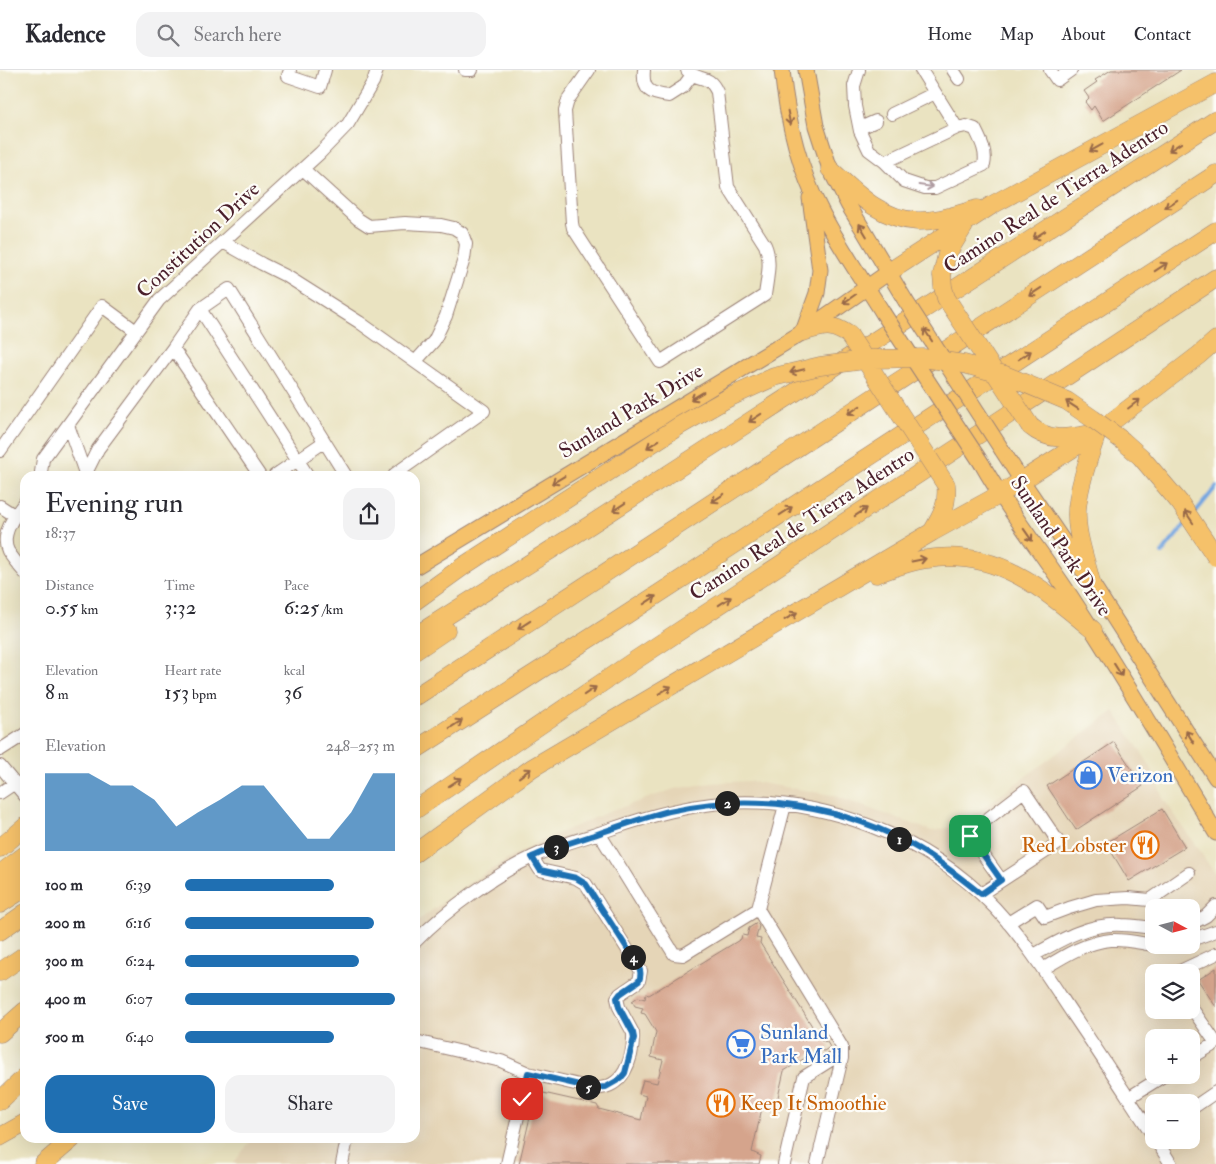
<!DOCTYPE html>
<html lang="en">
<head>
<meta charset="utf-8">
<style>
	:root { --surface:#fff; --page:#f2f2f3; --text:#2b2b33; --muted:#7c7c81; --line:#e1e1e2; --accent:#1f6fb2 }
	body { margin:0; font-family:"IM FELL Double Pica",serif; background:var(--page); color:var(--text); height:100vh; display:flex; flex-direction:column; font-size:19px; white-space:nowrap }
	* { box-sizing:border-box; margin:0 }
	p { font-size:16px; color:var(--muted) }
	.icon { flex:none; width:28px; height:28px; fill:none; stroke:currentColor; stroke-width:2; stroke-linecap:round; stroke-linejoin:round }
	.map { position:relative; flex:1; overflow:hidden }
	.sheet { position:absolute; left:20px; top:401px; width:400px; height:672px; display:flex; flex-direction:column; background:var(--surface); border-radius:15px; box-shadow:0 5px 20px #0002 }
	.sheet>* { flex:none }
	.needle { width:32px; rotate:97deg }
	.tools { position:absolute; left:1145px; top:829px; display:grid; gap:10px }
	.tools a { display:grid; place-items:center; width:55px; height:55px; border-radius:10px; background:var(--surface); box-shadow:0 5px 20px #0002; font-size:25px }
	.pin { position:absolute; display:grid; place-items:center; width:42px; height:42px; color:#fff; margin:-21px; border-radius:10px; box-shadow:0 2px 8px #0006 }
	.km { position:absolute; width:25px; height:25px; margin:-12px; border-radius:50%; background:#222; color:#fff; font-size:14px; line-height:25px; text-align:center }
	.round { display:grid; place-items:center; flex:none; width:52px; height:52px; border-radius:15px; background:var(--page) }
	.headline { display:flex; align-items:center; justify-content:space-between; height:85px; padding:0 25px }
	h1 { font-size:28px; font-weight:600; line-height:38px }
	.figures { display:grid; grid-template-columns:repeat(3,1fr); gap:8px; height:85px; padding:5px 25px }
	.figures div { display:grid; align-content:center }
	.figures b { font-size:21px; font-weight:600 }
	.figures small { font-size:14px; font-weight:400 }
	.figures p { font-size:14px }
	.chart { height:140px; padding:10px 25px }
	.chart p { display:flex; justify-content:space-between }
	.chart svg { width:100%; height:90px; margin-top:5px; fill:var(--accent); opacity:.7 }
	.button { display:flex; gap:10px; margin-top:auto; padding:10px 25px }
	.button a { flex:1; height:58px; border-radius:15px; background:var(--accent); color:#fff; font-size:20px; font-weight:600; line-height:58px; text-align:center }
	.button a+a { background:var(--page); color:var(--text) }
	ul { padding:0 25px; list-style:none; font-size:16px }
	li { display:grid; grid-template-columns:80px 60px 1fr; align-items:center; height:38px }
	li i { height:12px; border-radius:6px; background:var(--accent) }
	header { display:flex; align-items:center; gap:30px; box-sizing:border-box; height:70px; padding:0 25px; background:var(--surface); border-bottom:1px solid var(--line) }
	header strong { font-size:24px }
	nav { display:flex; gap:28px; margin-inline-start:auto; font-size:18px }
	.search { width:350px; height:45px; background:var(--page); display:flex; align-items:center; gap:12px; box-sizing:border-box; padding:0 18px; border-radius:15px; color:var(--muted); font-size:19px }
	.map>svg:first-child { display:block }
</style>
</head>
<body>
<header>
<strong>Kadence</strong>
<div class="search"><svg class="icon" aria-label="search" viewBox="0 0 24 24"><circle cx="10" cy="10" r="6"/><path d="M15 15l6 6"/></svg>Search here</div>
<nav><a>Home</a><a>Map</a><a>About</a><a>Contact</a></nav>
</header>
<div class="map">
<svg width="1216" height="1094" viewBox="0 0 1216 1094">
	<rect width="100%" height="100%" fill="#fdfcf7"/>
	<filter id="ink" filterUnits="userSpaceOnUse"><feTurbulence type="fractalNoise" baseFrequency=".02" numOctaves="2"/><feDisplacementMap in="SourceGraphic" scale="10" xChannelSelector="R" yChannelSelector="G"/><feConvolveMatrix kernelMatrix="1 2 1 2 8 2 1 2 1" color-interpolation-filters="sRGB"/></filter>
	<filter id="wash" filterUnits="userSpaceOnUse"><feTurbulence type="fractalNoise" baseFrequency=".0096" numOctaves="4" result="noise"/><feDisplacementMap in="SourceGraphic" scale="20" xChannelSelector="R" yChannelSelector="G"/><feGaussianBlur stdDeviation="1.12" result="paint"/><feColorMatrix in="noise" values="0 0 0 0 0 0 0 0 0 0 0 0 0 0 0 0 0 1.4 0 .05"/><feComposite in="paint" operator="in"/></filter>
	<g filter="url(#wash)">
		<rect width="100%" height="100%" fill="#eae3c1"/>
		<!-- built -->
		<path fill="#e5d5b7" fill-rule="evenodd" d="M1114,641L1151,697L1163,728L1216,805V1094H233L252,1069H415V853L470,812L534,774L606,743L674,719L712,713L749,711L832,725L932,761L960,755ZM1154,838H1191V875H1154ZM1154,902H1191V940H1154ZM1154,968H1191V1005H1154ZM1154,1032H1191V1070H1154Z"/>
		<g fill="none" stroke-linecap="round" stroke-linejoin="round">
			<!-- stream -->
			<path stroke="#75a6e0" stroke-width="4" d="M1194,444L1216,417
				M1162,483L1188,451"/>
		</g>
		<g id="blocks">
			<!-- building -->
			<path fill="#d5a48c" d="M1111,0H1181L1103,51L1094,36L1091,40L1085,32L1089,28L1084,21L1097,12L1095,10Z
				M1114,672L1143,716L1076,760L1047,716Z
				M1162,739L1185,777L1129,811L1106,773Z
				M757,853L759,856L756,868L761,869L760,873L817,964L821,965L820,970L827,972L830,977L824,981L817,979L816,984L813,983L784,1001L776,1036L770,1040L762,1038L752,1082L761,1086L759,1094H519L531,1043L534,1042L539,1022L597,1035L599,1039L641,1050L646,1026L639,1024L643,1010L657,1013L663,990L651,987L656,962L645,944L641,943L643,938L635,936L632,931L638,927L645,929L646,924L649,925L741,869L742,865L747,866L749,858Z
				M1216,898V937L1198,910Z"/>
		</g>
	</g>
	<g filter="url(#ink)">
		<use href="#blocks" fill-opacity="0" stroke="#9a8176" stroke-width="1"/>
		<g fill="none" stroke-linecap="round" stroke-linejoin="round">
			<!-- minor casing -->
			<g stroke="#9a8176" stroke-width="14">
				<path id="minor" d="M290,0L288,6L320,17L325,0
					M465,0H472
					M589,0L568,30L565,41L572,153L573,158L660,292L765,225C767,209 772,191 765,175L728,117L717,22C708,2 698,13 687,0
					M644,0C642,20 650,24 669,26L683,17L692,5
					M859,0L854,16L855,36L860,61L869,80L885,92L904,111L925,118H935L984,95C987,82 981,71 975,59L966,56L957,58L885,92
					M921,0L957,58
					M953,0L959,9
					M1050,0L1057,10L1071,0
					M892,44L935,23
					M860,58L876,51
					M303,99L358,149L369,156L405,153L441,155L454,158L462,163L466,174L464,189L446,246L434,271L415,292
					M223,172L262,194L288,207L359,252L484,341L395,404
					M200,239L308,406
					M173,278L260,406
					M68,355L86,406
					M0,381L102,236L136,261
					M85,405L98,379L173,278L200,239L229,219L346,406
					M41,406V402L43,389L159,230L320,83L348,54L373,12L377,0
					M274,406L324,372
					M25,432C15,445 0,464 8,481C13,489 19,496 25,503
					M0,436L14,445
					M0,680L25,664
					M0,696L25,726
					M0,723L15,713
					M599,763L674,884L683,885L758,839L842,977V988L817,1094
					M981,824L1059,773L1024,721L969,763L970,766L1001,810
					M758,839L785,735
					M1008,853L1037,835L1045,847L1069,838L1096,830L1128,828L1150,830L1189,803
					M1191,854L1206,846L1216,836
					M1191,870L1216,861
					M415,872C447,839 498,802 539,784C563,773 589,767 614,758C649,746 685,736 722,733C821,726 927,766 995,838C1025,870 1048,907 1072,943C1100,984 1127,1026 1154,1067
					M1034,885C1062,869 1089,853 1122,855C1133,855 1143,857 1154,858
					M1043,899C1064,886 1086,872 1111,870C1125,869 1140,873 1154,875
					M1178,902L1216,884
					M1191,937L1216,973L1191,988
					M415,971L501,991L528,1003L592,1018C623,1021 634,989 633,963L619,937L617,928L620,924L639,911L641,901L586,814L576,808L540,800L532,787
					M1128,1028L1165,1005
					M1191,1039L1216,1022
					M1156,1070L1171,1094
					M342,1094L347,1069
					M507,1094L528,1003
					M784,1094L804,1007L842,983"/>
			</g>
			<!-- major casing -->
			<g stroke="#9a8176" stroke-width="17">
				<path id="major" d="M782,0C787,49 798,97 821,141C839,176 862,209 883,243
					M806,0L816,56L830,99L849,136L905,230
					M803,262L817,223L820,200L810,128
					M1002,380L1022,411L1091,512L1216,708
					M982,394C1009,443 1045,486 1075,533C1124,608 1170,686 1216,763
					M415,497L803,262L889,202"/>
			</g>
			<!-- highway casing -->
			<g stroke="#9a8176" stroke-width="19">
				<path id="highway" d="M830,99C855,122 880,149 917,151C937,152 958,144 977,139
					M889,202L992,135L1216,13
					M942,205L947,184L964,156
					M803,262C823,256 830,252 849,265
					M1030,356C1051,374 1072,367 1097,363C1090,385 1081,408 1078,431C1073,458 1085,486 1091,512
					M932,462C942,445 948,435 946,415
					M876,504C893,498 909,491 927,489C996,478 1044,519 1093,560
					M415,531L465,495
					M415,566L590,455L1216,50
					M415,581L446,560
					M415,627L1216,104
					M415,680L609,556L1216,161
					M415,740L631,593L1216,208
					M0,778L25,757
					M415,783L532,698L932,462L999,425L1097,363L1199,285L1216,270
					M0,804L25,785
					M0,822L25,802
					M0,834L25,818
					M0,861L25,843
					M0,902L25,885
					M0,963L25,941
					M0,1031L25,1007
					M0,1067L25,1053
					M43,1094L72,1069"/>
			</g>
			<!-- minor -->
			<use href="#minor" stroke="#fff" stroke-width="12"/>
			<!-- major -->
			<use href="#major" stroke="#f5c16b" stroke-width="15"/>
			<!-- highway -->
			<use href="#highway" stroke="#f5c16b" stroke-width="18"/>
			<!-- major-bridge casing -->
			<g stroke="#9a8176" stroke-width="17" stroke-linecap="butt">
				<path id="major-bridge" d="M905,230L1002,380
					M883,243L982,394"/>
			</g>
			<!-- highway-bridge casing -->
			<g stroke="#9a8176" stroke-width="19" stroke-linecap="butt">
				<path id="highway-bridge" d="M942,205L943,217L946,228L1030,356
					M849,265L946,415
					M465,495L679,356L728,328L774,307L820,296L872,289L923,288L964,294L1005,305L1067,331L1093,349L1123,371L1141,387L1180,433L1216,487"/>
			</g>
			<!-- major-bridge -->
			<use href="#major-bridge" stroke="#f5c16b" stroke-width="15"/>
			<!-- highway-bridge -->
			<use href="#highway-bridge" stroke="#f5c16b" stroke-width="18"/>
		</g>
		<!-- one-way arrows -->
		<defs><path id="oneway-shaft" d="M-6 0H5M1.5-3L5.5 0L1.5 3" fill="none" stroke-width="1.6" stroke-linecap="round" stroke-linejoin="round" transform="scale(1.25)"/></defs>
		<g stroke="#976848">
			<use href="#oneway-shaft" transform="translate(789 48) rotate(79)"/>
			<use href="#oneway-shaft" transform="translate(1175 77) rotate(147)"/>
			<use href="#oneway-shaft" transform="translate(1096 78) rotate(151)"/>
			<use href="#oneway-shaft" transform="translate(1171 134) rotate(147)"/>
			<use href="#oneway-shaft" transform="translate(863 160) rotate(-121)"/>
			<use href="#oneway-shaft" transform="translate(1039 165) rotate(147)"/>
			<use href="#oneway-shaft" transform="translate(1161 197) rotate(-33)"/>
			<use href="#oneway-shaft" transform="translate(1035 222) rotate(147)"/>
			<use href="#oneway-shaft" transform="translate(849 229) rotate(145)"/>
			<use href="#oneway-shaft" transform="translate(928 265) rotate(-123)"/>
			<use href="#oneway-shaft" transform="translate(1025 285) rotate(-33)"/>
			<use href="#oneway-shaft" transform="translate(797 301) rotate(167)"/>
			<use href="#oneway-shaft" transform="translate(697 326) rotate(149)"/>
			<use href="#oneway-shaft" transform="translate(1134 334) rotate(-37)"/>
			<use href="#oneway-shaft" transform="translate(1072 335) rotate(-147)"/>
			<use href="#oneway-shaft" transform="translate(854 340) rotate(147)"/>
			<use href="#oneway-shaft" transform="translate(755 348) rotate(147)"/>
			<use href="#oneway-shaft" transform="translate(653 374) rotate(147)"/>
			<use href="#oneway-shaft" transform="translate(558 410) rotate(149)"/>
			<use href="#oneway-shaft" transform="translate(718 428) rotate(147)"/>
			<use href="#oneway-shaft" transform="translate(619 437) rotate(147)"/>
			<use href="#oneway-shaft" transform="translate(786 441) rotate(-33)"/>
			<use href="#oneway-shaft" transform="translate(861 442) rotate(-33)"/>
			<use href="#oneway-shaft" transform="translate(1189 447) rotate(-124)"/>
			<use href="#oneway-shaft" transform="translate(1028 465) rotate(55)"/>
			<use href="#oneway-shaft" transform="translate(919 490) rotate(-12)"/>
			<use href="#oneway-shaft" transform="translate(650 530) rotate(-33)"/>
			<use href="#oneway-shaft" transform="translate(725 531) rotate(-33)"/>
			<use href="#oneway-shaft" transform="translate(791 546) rotate(-31)"/>
			<use href="#oneway-shaft" transform="translate(524 555) rotate(147)"/>
			<use href="#oneway-shaft" transform="translate(1118 600) rotate(58)"/>
			<use href="#oneway-shaft" transform="translate(665 620) rotate(-31)"/>
			<use href="#oneway-shaft" transform="translate(590 621) rotate(-34)"/>
			<use href="#oneway-shaft" transform="translate(456 654) rotate(-33)"/>
			<use href="#oneway-shaft" transform="translate(1190 667) rotate(-122)"/>
			<use href="#oneway-shaft" transform="translate(525 703) rotate(-36)"/>
			<use href="#oneway-shaft" transform="translate(455 712) rotate(-34)"/>
		</g>
		<use stroke="#ae9aa0" href="#oneway-shaft" transform="translate(926 116) rotate(8)"/>
	</g>
	<g fill="none" stroke-linecap="round" stroke-linejoin="round" filter="url(#ink)">
		<!-- route casing -->
		<g stroke="#fff" stroke-width="10">
			<path id="route" d="M522,1029L528,1003L592,1018L606,1017L620,1009L625,1003L634,968L633,963L619,937L617,928L620,924L639,911C642,903 640,899 636,892L586,814L576,808L540,800L532,787C553,777 577,771 600,763C623,755 645,747 669,741C752,722 845,735 919,779C941,792 961,808 981,824L1001,810L970,766"/>
		</g>
		<!-- route -->
		<use href="#route" stroke="#1f6fb2" stroke-width="6"/>
	</g>
	<!-- icons -->
	<defs>
		<g id="shop-ring" transform="scale(1.4375)"><circle r="9.5" fill="#fdfcf7" stroke="#3f7fe0" stroke-width="1.5"/><path d="M-5-2.5h2.3a2.7 3.5 0 0 1 5.4 0H5L5.5 6h-11ZM-1.5-2.5h3a1.5 2.3 0 0 0-3 0Z" fill="#3f7fe0"/></g>
		<g id="restaurant-ring" transform="scale(1.4375)"><circle r="9.5" fill="#fdfcf7" stroke="#e8710a" stroke-width="1.5"/><path d="M-5-6h1v4h1v-4h1v4h1v-4h1v5L-1.5 .5V6h-2V.5L-5-1ZM5-6V6H3V1.5H1.5Q1.5-4 5-6Z" fill="#e8710a"/></g>
		<g id="supermarket-ring" transform="scale(1.4375)"><circle r="9.5" fill="#fdfcf7" stroke="#3f7fe0" stroke-width="1.5"/><path d="M-6-5.5h2.5l.6 2H6L4.5 2H-2.5L-4.4-4H-6ZM-1.5 3.2a1.3 1.3 0 1 0 .1 0ZM3 3.2a1.3 1.3 0 1 0 .1 0Z" fill="#3f7fe0"/></g>
	</defs>
	<g fill-rule="evenodd">
		<use href="#shop-ring" x="1088" y="705"/>
		<use href="#restaurant-ring" x="1145" y="775"/>
		<use href="#supermarket-ring" x="741" y="974"/>
		<use href="#restaurant-ring" x="721" y="1033"/>
	</g>
	<g text-anchor="middle" dominant-baseline="central" stroke-width="4.5" stroke-linejoin="round" paint-order="stroke">
		<!-- street labels -->
		<g font-size="21" fill="#4a1f2b" stroke="#fdfcf7">
			<text transform="translate(1056 127) rotate(-33)">Camino Real de Tierra Adentro</text>
			<text transform="translate(198 170) rotate(-43)">Constitution Drive</text>
			<text transform="translate(631 341) rotate(-31)">Sunland Park Drive</text>
			<text transform="translate(802 454) rotate(-33)">Camino Real de Tierra Adentro</text>
			<text transform="translate(1061 476) rotate(56)">Sunland Park Drive</text>
		</g>
		<!-- shop labels -->
		<g font-size="21" fill="#366cbe" stroke="#fdfcf7" text-anchor="start">
			<text x="1107" y="705">Verizon</text>
			<text x="760" y="962">Sunland<tspan x="760" dy="24">Park Mall</tspan></text>
		</g>
		<!-- food labels -->
		<g font-size="21" fill="#c56008" stroke="#fdfcf7" text-anchor="end">
			<text x="1126" y="775">Red Lobster</text>
			<text x="740" y="1033" text-anchor="start">Keep It Smoothie</text>
		</g>
	</g>
</svg>
<div class="tools">
<a><svg class="needle" viewBox="-14 -14 28 28"><path d="M0-13l5 13h-10z" fill="#e53935"/><path d="M0 13l5-13h-10z" fill="#7c7c81"/></svg></a>
<a><svg class="icon" aria-label="layers" viewBox="0 0 24 24"><path d="M12 4l9 5-9 5-9-5zM3 14l9 5 9-5"/></svg></a>
<a>+</a>
<a>−</a>
</div>
<div class="pin" style="left:970px;top:766px;background:#1e9e55"><svg class="icon" aria-label="arrive" viewBox="0 0 24 24"><path d="M6 21V4h12l-3 4 3 4H6"/></svg></div>
<div class="pin" style="left:522px;top:1029px;background:#d93025"><svg class="icon" aria-label="check" viewBox="0 0 24 24"><path d="M5 12l5 5 9-10"/></svg></div>
<b class="km" style="left:899px;top:769px">1</b>
<b class="km" style="left:727px;top:733px">2</b>
<b class="km" style="left:556px;top:777px">3</b>
<b class="km" style="left:633px;top:887px">4</b>
<b class="km" style="left:588px;top:1017px">5</b>
<section class="sheet">
<div class="headline"><div><h1>Evening run</h1><p>18:37</p></div><a class="round"><svg class="icon" aria-label="share" viewBox="0 0 24 24"><path d="M12 15V3M7 8l5-5 5 5M5 13v7h14v-7"/></svg></a></div>
<div class="figures">
<div><p>Distance</p><b>0.55<small> km</small></b></div>
<div><p>Time</p><b>3:32</b></div>
<div><p>Pace</p><b>6:25<small> /km</small></b></div>
</div>
<div class="figures">
<div><p>Elevation</p><b>8<small> m</small></b></div>
<div><p>Heart rate</p><b>153<small> bpm</small></b></div>
<div><p>kcal</p><b>36</b></div>
</div>
<div class="chart"><p><span>Elevation</span>248–253 m</p>
<svg viewBox="0 0 160 44" preserveAspectRatio="none"><path d="M0 44V6L10 6L20 6L30 12L40 12L50 19L60 32L70 25L80 19L90 12L100 12L110 25L120 38L130 38L140 25L150 6L160 6V44z"/></svg>
</div>
<ul>
<li><b>100 m</b>6:39<i style="width:71%"></i></li>
<li><b>200 m</b>6:16<i style="width:90%"></i></li>
<li><b>300 m</b>6:24<i style="width:83%"></i></li>
<li><b>400 m</b>6:07<i style="width:100%"></i></li>
<li><b>500 m</b>6:40<i style="width:71%"></i></li>
</ul>
<div class="button"><a>Save</a><a>Share</a></div>
</section>
</div>
</body>
</html>
